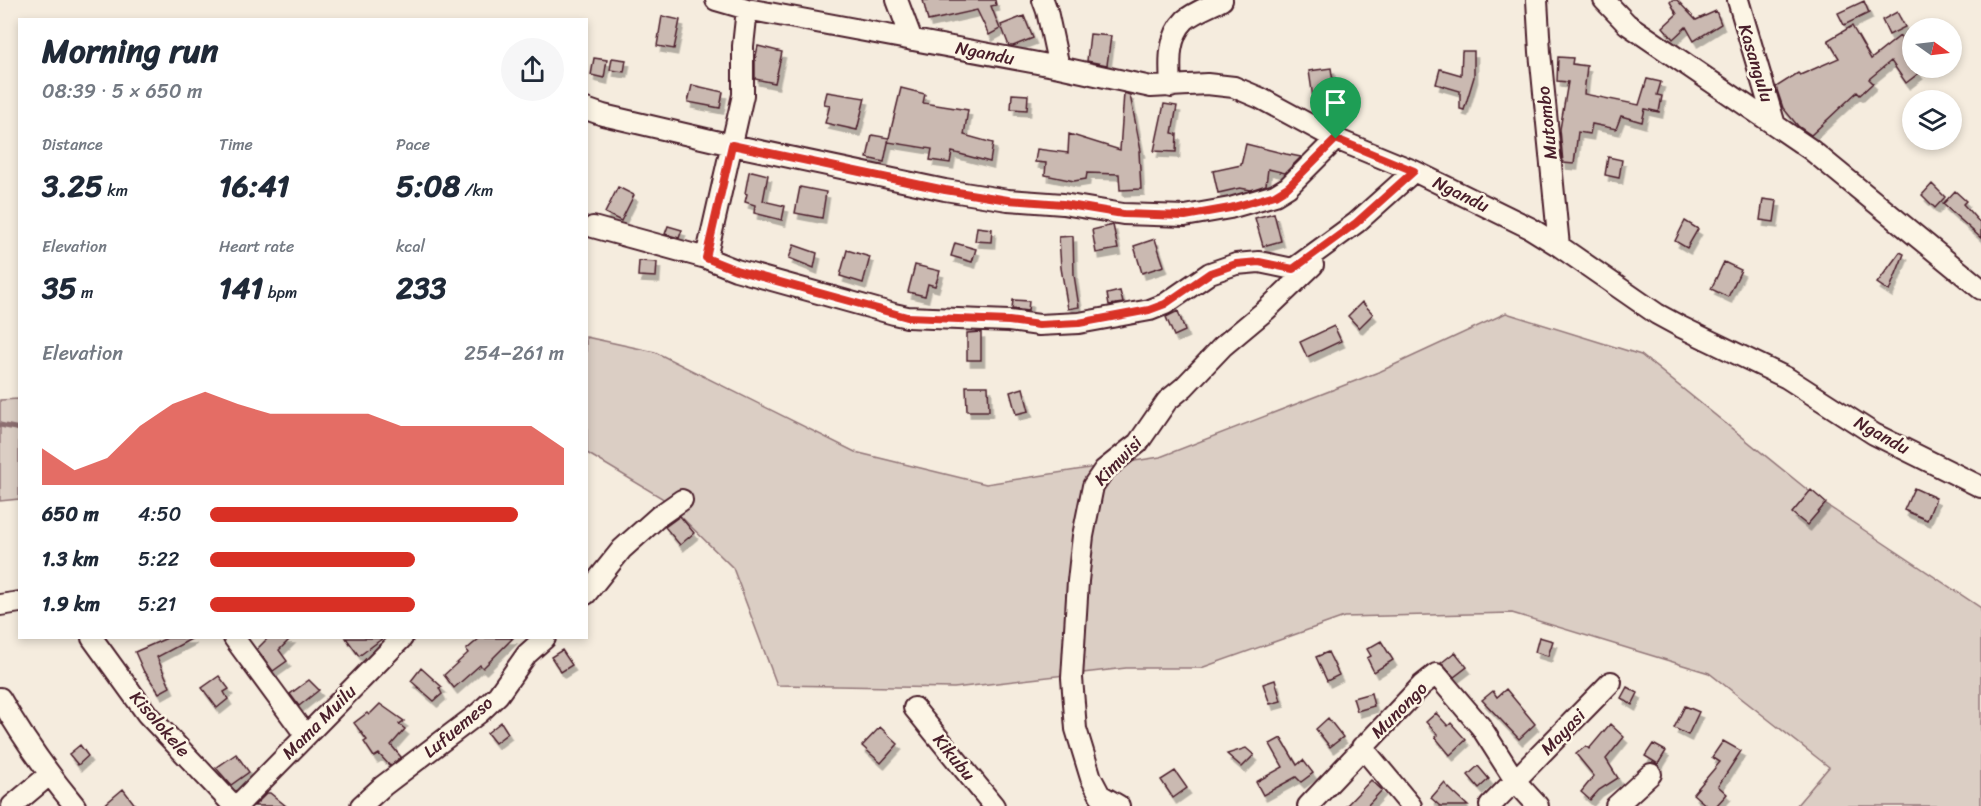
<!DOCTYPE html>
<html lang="en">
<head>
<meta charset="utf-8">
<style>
	:root { --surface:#fff; --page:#f6f6f7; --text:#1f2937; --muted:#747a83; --accent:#d93025 }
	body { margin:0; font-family:Sriracha,sans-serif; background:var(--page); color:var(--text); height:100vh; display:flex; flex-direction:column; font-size:22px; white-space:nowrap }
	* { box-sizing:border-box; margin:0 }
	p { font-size:20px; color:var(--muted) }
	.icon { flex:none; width:33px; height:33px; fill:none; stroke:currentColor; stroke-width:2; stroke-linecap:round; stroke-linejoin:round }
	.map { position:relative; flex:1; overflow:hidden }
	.side { position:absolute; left:18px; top:18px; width:570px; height:621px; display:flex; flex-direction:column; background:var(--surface); border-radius:0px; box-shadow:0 3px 9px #0003 }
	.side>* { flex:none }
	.needle { width:39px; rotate:104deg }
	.controls { position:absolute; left:1902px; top:18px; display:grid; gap:12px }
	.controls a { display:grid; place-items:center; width:60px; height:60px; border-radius:50%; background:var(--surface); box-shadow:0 3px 9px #0003; font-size:30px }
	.pin { position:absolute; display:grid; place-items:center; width:51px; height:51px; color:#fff; margin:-62px -26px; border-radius:50% 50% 50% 0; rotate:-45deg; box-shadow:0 0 6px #0007 }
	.pin .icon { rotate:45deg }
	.round { display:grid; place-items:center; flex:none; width:63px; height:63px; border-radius:32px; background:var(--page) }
	.summary { display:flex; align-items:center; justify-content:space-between; height:102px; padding:0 24px }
	h1 { font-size:33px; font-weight:700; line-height:45px }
	.metrics { display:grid; grid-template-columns:repeat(3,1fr); gap:9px; height:102px; padding:6px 24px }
	.metrics div { display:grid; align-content:center }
	.metrics b { font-size:30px; font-weight:700 }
	.metrics small { font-size:16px; font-weight:400 }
	.metrics p { font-size:16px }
	.chart { height:168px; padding:12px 24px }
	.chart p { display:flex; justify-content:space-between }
	.chart svg { width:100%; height:108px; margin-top:6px; fill:var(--accent); opacity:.7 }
	ul { padding:0 24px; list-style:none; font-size:20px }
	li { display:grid; grid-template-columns:96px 72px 1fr; align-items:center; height:45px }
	li i { height:15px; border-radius:8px; background:var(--accent) }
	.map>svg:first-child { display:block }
</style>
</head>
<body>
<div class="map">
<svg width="1981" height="806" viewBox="0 0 1981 806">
	<defs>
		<filter id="shadow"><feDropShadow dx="3.5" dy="6" stdDeviation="0" flood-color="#0004"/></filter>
	</defs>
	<rect width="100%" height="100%" fill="#f5ecde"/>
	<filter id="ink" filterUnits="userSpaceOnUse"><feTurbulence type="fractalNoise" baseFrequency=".0167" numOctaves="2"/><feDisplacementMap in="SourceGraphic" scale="12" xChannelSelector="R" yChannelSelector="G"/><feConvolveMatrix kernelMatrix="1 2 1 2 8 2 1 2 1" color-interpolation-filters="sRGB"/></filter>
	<g filter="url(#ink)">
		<!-- green -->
		<path fill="#dbcec4" stroke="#927678" stroke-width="1.5" d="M1506,313L1641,355L1825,504L1981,608V806H1796L1829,767L1709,673L1512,613L1344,617L1201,668H1126L954,688L777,685L733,568L662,498L587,453L586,337L655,352L855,452L986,484L1160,457L1381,371Z
			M19,399V499L0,501V400Z"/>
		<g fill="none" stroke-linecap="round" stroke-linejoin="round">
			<!-- stream -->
			<path stroke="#8c6e70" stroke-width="5" d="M0,425L20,429"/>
		</g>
		<!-- building -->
		<path fill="#cab9b1" stroke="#4a1f2b" stroke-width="1.5" filter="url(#shadow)" d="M923,0H995L996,5L991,6L1000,29L989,35L977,10L928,21Z
			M1672,0H1677L1696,20L1716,11L1721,24L1694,41L1686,27L1673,39L1663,27L1677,14L1670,2Z
			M1864,1L1869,13L1844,25L1838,13Z
			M1897,12L1905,27L1889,35L1882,20Z
			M662,16L680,20L674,49L657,46Z
			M1024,16L1033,38L1013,46H1009L1001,25Z
			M1852,26L1871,59L1900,36L1909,53L1906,55L1912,64V68H1915L1919,73L1906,83L1891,61L1869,79L1873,83L1860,95L1857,92L1811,135L1798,126L1783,108L1776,87L1798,73L1800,75L1839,58L1828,40Z
			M1090,34L1111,36L1107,65L1087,61Z
			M758,46L782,52L775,83L755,79V60Z
			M1462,51H1474V77L1464,110L1460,109V91L1436,84L1440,69L1461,75Z
			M1558,57L1573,58L1572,64L1587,66L1584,94L1639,105L1647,79L1661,82L1657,95L1662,96L1659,112L1645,109L1642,122L1621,116L1616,129L1592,124L1590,134L1578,132L1574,164L1563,163L1560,129L1568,82L1557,81Z
			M594,58L607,60L604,78L591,75Z
			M612,58L626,60L624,72L610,70Z
			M1331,68L1335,95L1313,98L1309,71Z
			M692,85L723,92L720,108L688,102Z
			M901,88L925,94L923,103L968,110L964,135L993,143L990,162L952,152L950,163L930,160L932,149L888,142Z
			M827,92L865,98L857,130L825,123L830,105L824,104Z
			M1124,93L1130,95L1141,151H1139L1141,189L1120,190L1119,174L1087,173L1086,179L1074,181L1045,175L1046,163L1035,162L1037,149L1068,153L1069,134L1120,150Z
			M1012,94L1028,95L1027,110L1011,109Z
			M1164,104L1177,106L1172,133L1177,134L1176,152L1154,151Z
			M872,135L889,138L884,162L867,158Z
			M1246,144L1286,154L1301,157L1285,173L1268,169L1266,185L1251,190L1240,188L1218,193L1213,171L1241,165Z
			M1608,157L1622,160L1619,178L1605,175Z
			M752,171L768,175L763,201L785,206L782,220L754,213L755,205L745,202L747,194L745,193L749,172Z
			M1932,184L1945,197L1935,208L1922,195Z
			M618,187L634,195L621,221L605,213Z
			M800,187L826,192L822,218L795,213Z
			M1955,191L1966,201L1963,204L1981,224V238L1943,204Z
			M1763,199L1777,201L1774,222L1760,220Z
			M1274,213L1281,241L1263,246L1255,218Z
			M1685,221L1698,229L1687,248L1675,241Z
			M1113,225L1118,249L1096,253L1092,230Z
			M668,226L682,230L679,238L665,234Z
			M977,227L992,229L991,242L975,241Z
			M1073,236L1074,275L1079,307L1068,309L1061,268L1059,237Z
			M1155,239L1164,266L1142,273L1134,246Z
			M955,243L976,249L972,262L951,256Z
			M794,245L817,253L814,268L789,258Z
			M847,250L870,257L863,283L840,276Z
			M1900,252L1904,254L1889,291L1877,283Z
			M639,261L657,262L656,277L638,276Z
			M1724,262L1741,270L1728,297L1711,289Z
			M915,265L940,271L935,286L928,284L925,296L908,292Z
			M1120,291L1123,303L1109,305L1107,294Z
			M1013,300L1029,301L1028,311L1012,309Z
			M1362,302L1373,314L1359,328L1348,316Z
			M1178,311L1185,331L1174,336L1166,317Z
			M1334,326L1341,341L1307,357L1300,342Z
			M981,332V360H967V333Z
			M966,386H988L989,411H967Z
			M1023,388L1029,411L1016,414L1010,392Z
			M1914,488L1936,498L1927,520L1904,510Z
			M1811,490L1826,503L1807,525L1792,513Z
			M680,516L694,533L680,545L665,527Z
			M1539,637L1553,641L1548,656L1535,652Z
			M167,638H193L157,657L170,687L159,693L145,672H144L135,652Z
			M268,638H291L279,650L287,661L273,671L257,649Z
			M346,638H383L359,656Z
			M480,638H513L483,668L480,665L454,688L444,675L468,653L466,650Z
			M1381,641L1393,660L1374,672L1367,658L1371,656L1367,649Z
			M562,650L572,665L561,672L551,657Z
			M1328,652L1339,675L1327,681L1316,657Z
			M1455,652L1467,667L1454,677L1441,663Z
			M421,668L442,687L439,688L442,694L434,701L411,681Z
			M219,676L229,689L224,692L228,699L217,708L202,688Z
			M309,680L319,690L299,706L290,694Z
			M1275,680L1281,701L1270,704L1263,684Z
			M1627,687L1638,693L1632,705L1621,698Z
			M1506,689L1535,724L1519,739L1482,700L1493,691L1497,697Z
			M1371,693L1374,706L1357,711L1353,698Z
			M380,704L404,721L399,724L405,729L391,745L401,757L390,766L379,754L374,757L364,742L367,740L354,723L367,713L369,715Z
			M1685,706L1699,712L1688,735L1674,728Z
			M1436,713L1448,726L1451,723L1466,740L1450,755L1435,737L1438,735L1426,722Z
			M1328,718L1343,737L1330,747L1316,729Z
			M501,722L508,733L495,743L487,733Z
			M1610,724L1624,737L1606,759L1618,778L1599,790L1590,800L1581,792L1594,776L1576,754L1586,746L1589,749Z
			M880,727L898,744L881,763L862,746Z
			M1281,738L1297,765L1303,760L1313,773L1301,782L1296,777L1263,795L1256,782L1283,767L1270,744Z
			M1723,741L1741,751L1718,786L1727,794L1716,806H1707L1693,794L1720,762L1712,757Z
			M1653,744L1666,751L1658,764L1645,756Z
			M80,745L88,756L78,765L69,754Z
			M1246,748L1254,755L1242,767L1227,754Z
			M236,754L249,772L231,785L216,768Z
			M1478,766L1489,779L1479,788L1468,775Z
			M1175,771L1187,788L1173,798L1161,780Z
			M1371,780L1382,790L1367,806H1346Z
			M1444,783L1454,793L1468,806H1440L1431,798Z
			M123,789L136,806H103Z
			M267,793H270L286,806H254Z"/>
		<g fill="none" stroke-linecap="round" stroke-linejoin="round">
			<!-- minor casing -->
			<g stroke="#4a1f2b" stroke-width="24">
				<path id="minor" d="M716,0L747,9L1059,67L1151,87L1207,84L1234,87L1260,98L1336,139L1414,171L1530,228L1559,246L1657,314L1681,327L1787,378L1874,434L1981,487
					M897,0L912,40
					M1043,0L1047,11L1059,67
					M1537,0L1540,52L1559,246
					M1604,0L1627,24L1810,149L1981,289
					M1738,0L1775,125
					M1171,87C1170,65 1167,38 1185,20C1194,12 1211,6 1222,0
					M586,109L603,115L732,145L945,190L1008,200L1063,204L1123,214L1185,216L1230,208L1275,195L1288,187L1336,139
					M593,227L706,258L736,270L894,314L907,317L1009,321L1039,325L1079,323L1150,310L1165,304L1210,273L1236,264L1259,262L1293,269L1356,223L1414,171
					M706,258L743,95V46L747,9
					M586,594L622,549L659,516L682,500
					M0,605L20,602
					M92,638L147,714L234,806
					M234,638L306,736
					M0,698C22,737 47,772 75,806
					M914,708L994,806
					M1362,747L1411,806
					M12,806L49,775
					M237,806L402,638
					M361,806L383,786L479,713L498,695L527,654L545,638
					M1119,806L1100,795L1091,778L1076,729L1072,678L1078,581L1083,536L1093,486L1104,470L1138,443L1167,401L1184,387L1223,346L1266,310L1313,265
					M1308,806L1422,685L1436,674L1481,727L1516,782L1538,806
					M1490,806L1611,682
					M1616,806L1651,774"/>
			</g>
			<!-- minor -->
			<use href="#minor" stroke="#fcf5e5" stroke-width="20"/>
		</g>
	</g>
	<g fill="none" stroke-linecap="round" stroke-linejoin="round" filter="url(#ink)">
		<!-- route casing -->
		<g stroke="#fff" stroke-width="12">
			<path id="route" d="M1336,139L1414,171L1356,223L1293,269L1259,262L1236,264L1210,273L1165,304L1149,310L1079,323L1039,325L1009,321L907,317L736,270L706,258L732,145L945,190L1008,200L1063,204L1123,214L1185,216L1230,208L1275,195L1288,187Z"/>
		</g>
		<!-- route -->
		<use href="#route" stroke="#d93025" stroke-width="8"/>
	</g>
	<g text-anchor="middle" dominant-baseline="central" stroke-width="5" stroke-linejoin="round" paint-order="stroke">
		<!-- street labels -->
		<g font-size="18" fill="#4a1f2b" stroke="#fcf5e5">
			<text transform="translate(985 53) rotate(11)">Ngandu</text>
			<text transform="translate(1756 63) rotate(73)">Kasangulu</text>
			<text transform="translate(1547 123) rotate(-96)">Mutombo</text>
			<text transform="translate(1461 194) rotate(26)">Ngandu</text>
			<text transform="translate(1882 435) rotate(29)">Ngandu</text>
			<text transform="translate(1118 461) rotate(-46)">Kimwisi</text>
			<text transform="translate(1399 710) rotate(-45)">Munongo</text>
			<text transform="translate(319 722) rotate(-45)">Mama Muilu</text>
			<text transform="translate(160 724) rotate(49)">Kisolokele</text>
			<text transform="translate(458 727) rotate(-40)">Lufuemeso</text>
			<text transform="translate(1563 732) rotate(-46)">Mayasi</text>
			<text transform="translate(954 757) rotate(51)">Kikubu</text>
		</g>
	</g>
</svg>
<div class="controls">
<a><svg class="needle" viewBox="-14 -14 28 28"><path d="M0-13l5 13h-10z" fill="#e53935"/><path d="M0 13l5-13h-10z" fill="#747a83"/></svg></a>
<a><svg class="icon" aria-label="layers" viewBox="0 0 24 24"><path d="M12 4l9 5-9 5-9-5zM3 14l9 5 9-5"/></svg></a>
</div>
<div class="pin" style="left:1336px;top:139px;background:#1e9e55"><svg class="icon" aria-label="arrive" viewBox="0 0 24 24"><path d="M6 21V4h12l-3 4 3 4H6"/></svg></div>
<section class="side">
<div class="summary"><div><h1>Morning run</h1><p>08:39 · 5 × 650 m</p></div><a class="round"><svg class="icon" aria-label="share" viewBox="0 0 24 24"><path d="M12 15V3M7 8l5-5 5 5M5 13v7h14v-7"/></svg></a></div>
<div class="metrics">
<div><p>Distance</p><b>3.25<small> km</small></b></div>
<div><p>Time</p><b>16:41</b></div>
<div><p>Pace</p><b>5:08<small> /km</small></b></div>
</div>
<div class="metrics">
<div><p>Elevation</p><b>35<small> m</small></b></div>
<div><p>Heart rate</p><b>141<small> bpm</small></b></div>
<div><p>kcal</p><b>233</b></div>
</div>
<div class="chart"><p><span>Elevation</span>254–261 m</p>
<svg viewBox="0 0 160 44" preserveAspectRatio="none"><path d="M0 44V29L10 38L20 33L30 20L40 11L50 6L60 11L70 15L80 15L90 15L100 15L110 20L120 20L130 20L140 20L150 20L160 29V44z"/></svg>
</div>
<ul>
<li><b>650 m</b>4:50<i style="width:87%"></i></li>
<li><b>1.3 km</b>5:22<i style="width:58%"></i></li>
<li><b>1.9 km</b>5:21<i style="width:58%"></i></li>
</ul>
</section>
</div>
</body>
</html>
